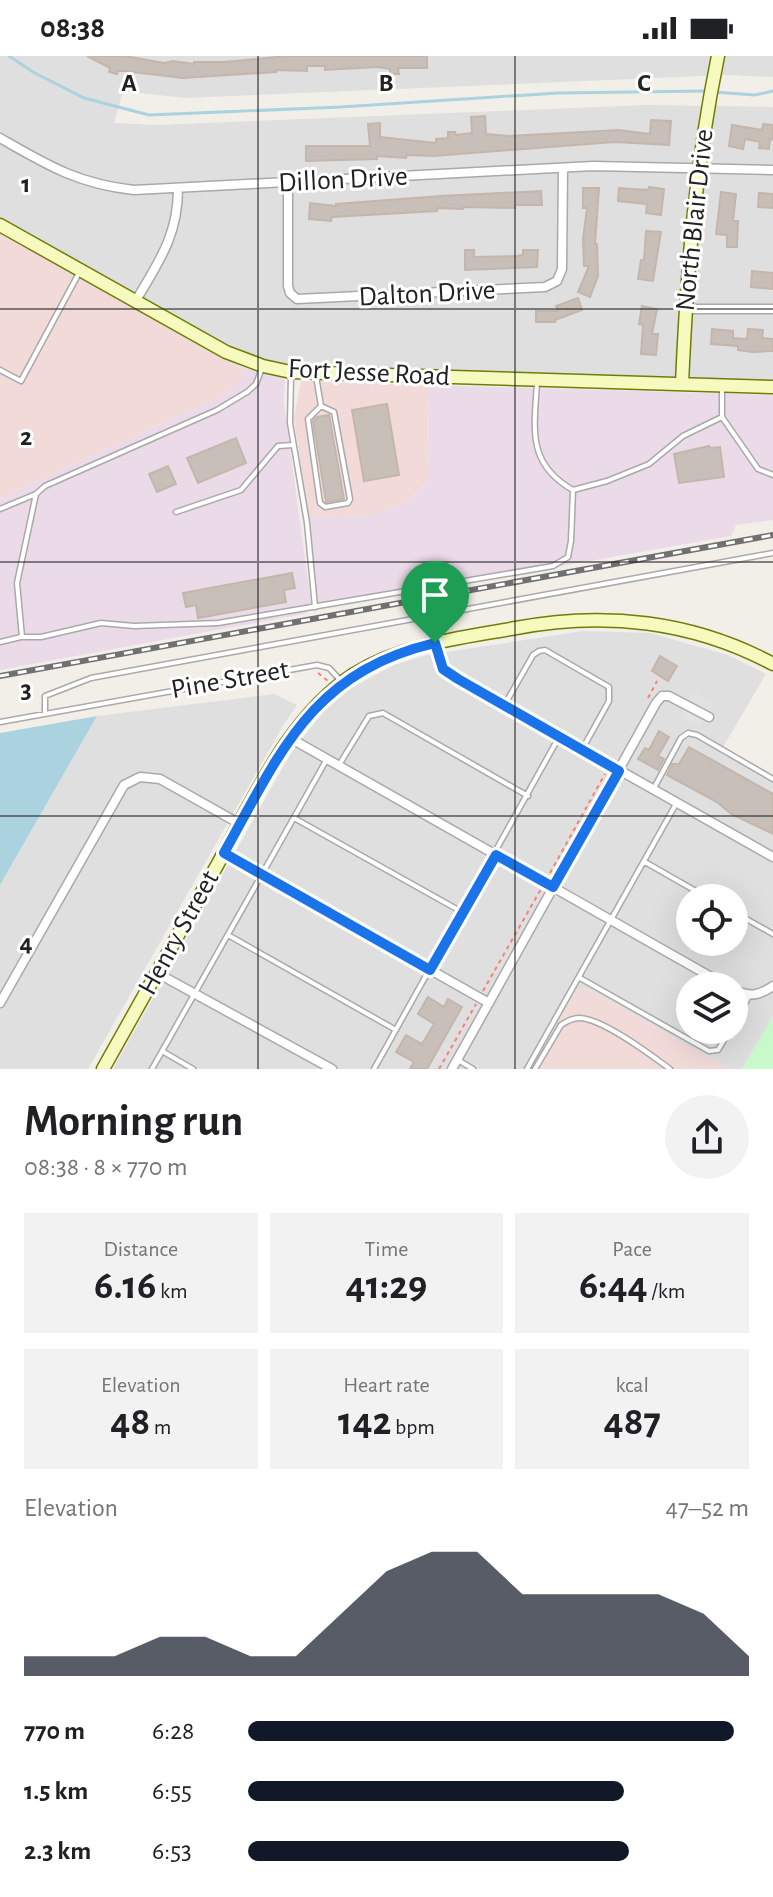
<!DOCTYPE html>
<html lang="en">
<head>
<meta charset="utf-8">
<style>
	:root { --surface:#fff; --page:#f2f2f2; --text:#202124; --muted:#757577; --accent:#111827 }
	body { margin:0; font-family:"Alegreya Sans",sans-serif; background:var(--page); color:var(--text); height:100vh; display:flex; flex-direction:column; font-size:30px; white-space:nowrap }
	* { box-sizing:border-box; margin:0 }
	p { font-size:26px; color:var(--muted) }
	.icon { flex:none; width:44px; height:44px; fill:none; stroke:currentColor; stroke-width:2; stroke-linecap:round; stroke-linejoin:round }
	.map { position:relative; height:1013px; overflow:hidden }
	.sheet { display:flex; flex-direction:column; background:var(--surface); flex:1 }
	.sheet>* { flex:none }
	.buttons { position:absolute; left:676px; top:828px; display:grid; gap:16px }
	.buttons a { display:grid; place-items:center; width:72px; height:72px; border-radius:50%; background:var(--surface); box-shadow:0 8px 32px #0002; font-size:40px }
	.pin { position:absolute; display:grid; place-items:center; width:68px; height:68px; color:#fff; margin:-82px -34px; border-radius:50% 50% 50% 0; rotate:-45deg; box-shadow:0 0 8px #0007 }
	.pin .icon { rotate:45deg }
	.round { display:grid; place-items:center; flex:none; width:84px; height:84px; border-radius:42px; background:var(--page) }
	.summary { display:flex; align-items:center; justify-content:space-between; height:136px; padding:0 24px }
	h1 { font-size:44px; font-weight:600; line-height:60px }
	.metrics { display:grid; grid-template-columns:repeat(3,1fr); gap:12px; height:136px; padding:8px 24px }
	.metrics div { display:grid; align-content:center; border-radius:0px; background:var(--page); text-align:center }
	.metrics b { font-size:40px; font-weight:600 }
	.metrics small { font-size:22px; font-weight:400 }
	.metrics p { font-size:22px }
	.chart { height:224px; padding:16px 24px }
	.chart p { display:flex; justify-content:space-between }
	.chart svg { width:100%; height:144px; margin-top:8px; fill:var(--accent); opacity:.7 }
	ul { padding:0 24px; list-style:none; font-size:26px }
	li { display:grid; grid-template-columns:128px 96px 1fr; align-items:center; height:60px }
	li i { height:20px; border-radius:10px; background:var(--accent) }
	.status { display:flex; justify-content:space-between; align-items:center; height:56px; padding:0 40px; background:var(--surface); direction:ltr }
	.status svg { height:22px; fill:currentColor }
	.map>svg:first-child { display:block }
</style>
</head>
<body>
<div class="status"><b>08:38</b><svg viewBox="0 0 49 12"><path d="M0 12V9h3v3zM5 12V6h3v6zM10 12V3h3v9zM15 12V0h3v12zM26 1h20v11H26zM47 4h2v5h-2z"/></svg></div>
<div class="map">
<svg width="773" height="1013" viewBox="0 0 773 1013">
	<rect width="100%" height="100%" fill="#f2efe9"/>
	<!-- residential -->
	<path fill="#e0dfdf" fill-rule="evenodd" d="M0,0H773V21L725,19L185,42L123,35L114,67L156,69L646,49L773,51V326L311,312L288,309L251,299L223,288L0,162Z
		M583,575L650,577L728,599L766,618L723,691L773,720V960L742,1013H729L588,933L579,932L531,1013H113L291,697L323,656L350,633L394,609L427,599ZM690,842H734V886H690ZM690,930H734V974H690Z
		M274,638L297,649L284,668L88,1013H0V829L97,660Z"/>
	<!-- commercial -->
	<path fill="#f2dad9" d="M0,177L218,300L245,312L243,321L224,339L0,442Z
		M301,325L428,329L429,424L407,446L373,459L308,461L294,362Z
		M579,932L588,933L729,1013H531Z"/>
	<!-- industrial -->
	<path fill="#ebdbe8" d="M245,312L285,322L284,347L312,554L304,558L0,614V442L224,339L243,321Z
		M428,329L773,339V464L736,469L731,480L318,553L308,461L373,459L407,446L429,424Z"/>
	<!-- park -->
	<path fill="#c8facc" d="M773,960V1013H742Z"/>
	<!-- parking -->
	<path fill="#e2e2e2" d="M693,636L713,648L710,654L712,656L700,672L680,661Z"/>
	<!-- water -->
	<path fill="#aad3df" d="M97,660L0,829V677Z"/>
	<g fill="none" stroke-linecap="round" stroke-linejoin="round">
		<!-- stream -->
		<path stroke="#aad3df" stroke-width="3" d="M9,0L33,16L84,42L149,59L341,51L558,37L707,35
			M714,36L755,39L773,35"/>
	</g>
	<!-- building -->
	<path fill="#c7bfb8" stroke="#c4b6ab" stroke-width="2" d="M87,0H125L164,7L173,5L194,8V6H224L287,0H427V12H398L399,18H390V13L378,11L325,14V10H307V15L276,14V16L183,22L124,15H118L117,18L109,16L110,12Z
		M485,60L486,78L509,80L619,74L650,78L651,64L671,65L669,89L615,86L434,100L407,99L406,102L377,100V103L306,105V90H370L368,68L380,67V81L436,87V83L448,82V76H455L456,79L472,77L471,61Z
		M763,68L773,69V84L770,83L769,93L759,92L760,86L745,83L743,93L729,90L732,69L762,74Z
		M649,131L664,133L661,159L646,157L647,148L618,145L619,132L648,134Z
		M583,132H599L595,188H597L598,220L590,241L578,236L589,210H584L583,183L587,152H583Z
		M541,135L542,149H515V152L463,151V153L437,152V155L332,161L331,165L309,163L310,147L336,150V148L441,140Z
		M721,136L736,138L733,165H738L737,191H727V179L716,178Z
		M759,137L773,138V152L758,151Z
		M646,175L661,176L653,225L638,223L641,204H644Z
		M465,194H474V201L517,200L523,199V194H538L537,211L465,214Z
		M752,215L773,217V233L751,231Z
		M578,242L582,254L555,264V266H536V255H558L556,250Z
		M642,250L657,253L652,278H658L656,299L641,298L643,269L639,268Z
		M712,273L733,275V282L747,283L748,273L763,274L762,282L773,283V295L753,296L738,294V290L711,288Z
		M387,348L399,419L364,425L352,354Z
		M329,359L344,443L326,446L313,365L317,361Z
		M236,382L246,407L198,427L187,402Z
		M709,390L710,392L720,391L724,421L679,427L674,398Z
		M168,410L176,428L157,436L149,418Z
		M292,517L295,532L284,534L286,546L198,562L196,549L186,551L183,537Z
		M660,600L677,610L668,625L652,615Z
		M659,675L669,681L658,700L664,703L658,714L638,703L645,692L649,694Z
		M689,691L773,738V778L731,758L717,746L667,719L672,708H679Z
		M428,941L444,951L448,943L462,951L427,1013H410L414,1006L396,996L406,979L422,988L434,968L418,958Z"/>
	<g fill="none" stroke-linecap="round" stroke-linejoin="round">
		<!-- lane casing -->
		<g stroke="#a9a9a9" stroke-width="7">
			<path id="lane" d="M262,312L256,328L247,336L217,354L45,430L36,438L17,527L22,581H41L101,567L134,570L218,567L553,510L568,501L571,485L573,434
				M0,314L21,325L79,217
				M291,319L290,367L307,467L315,551
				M316,320L321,350L334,356L350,443L348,447L325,451L320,447L308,363L321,350
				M537,327C534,374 527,408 573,434L607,425L649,408L683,380L722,361
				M722,331V361L758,413L773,419
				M0,453L36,438
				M176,456L241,434L278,390L293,389
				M0,586L21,581
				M504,650L533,599L539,595L545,594L609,631V645L583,692
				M45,657V640L91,622L773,497
				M0,666L317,609L329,612L342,626
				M339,709L369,660L383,657L528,740
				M654,732L681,682L688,677L697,679L773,723
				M294,762L462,856
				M645,806L708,842
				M734,856L773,878
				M228,879L396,974
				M580,922L709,995L718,994L730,974
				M734,968L749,940
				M162,995L193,1013
				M458,1004L473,1013
				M152,1013L327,703
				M374,1013L559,681
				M527,1013L676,748
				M535,1013L561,969C567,965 572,962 579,962C602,962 651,999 670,1013"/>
		</g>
		<!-- street casing -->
		<g stroke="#a9a9a9" stroke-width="11">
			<path id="street" d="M0,82C47,109 78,128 134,134L593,110L773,114
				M288,127V230L290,237L297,243L545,231L557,225L562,213L563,112
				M135,246C158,207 178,180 178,133
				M685,253H773
				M435,587L443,613L458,623L773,801
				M290,682L727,930
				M224,797L489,947
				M157,917L332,1013
				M734,934C751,941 758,940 773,930
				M0,947L124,729L140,721L160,723L240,768
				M452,1013L656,647L662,640H669L709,661"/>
		</g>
		<!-- secondary casing -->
		<g stroke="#707d05" stroke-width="15">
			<path id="secondary" d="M0,169L226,296L263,310L291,316L773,331
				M682,328C687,215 695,111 718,0
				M103,1013C141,946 178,879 215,813C253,745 287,662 354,618C402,588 461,582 516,572C604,555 693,565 773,608"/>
		</g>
		<!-- path -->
		<path stroke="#fa8072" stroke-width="2" stroke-dasharray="4 4" stroke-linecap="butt" d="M318,617L328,625
			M648,642L657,625
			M550,817L605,718
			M483,935L541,833
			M439,1013L476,948"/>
		<!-- lane -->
		<use href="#lane" stroke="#fff" stroke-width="4"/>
		<!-- street -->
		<use href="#street" stroke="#fff" stroke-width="8"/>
		<!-- secondary -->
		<use href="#secondary" stroke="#f7fabf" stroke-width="12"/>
		<!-- rail casing -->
		<g stroke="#707070" stroke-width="6">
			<path id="rail" d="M0,620L773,479"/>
		</g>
		<!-- rail -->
		<use href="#rail" stroke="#fff" stroke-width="3" stroke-dasharray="9" stroke-linecap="butt"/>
	</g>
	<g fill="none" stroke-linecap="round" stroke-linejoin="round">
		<!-- route casing -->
		<g stroke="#fff" stroke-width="16">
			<path id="route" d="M435,587L443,613L458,623L619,715L553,831L496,799L430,914L224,797C281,695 312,616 435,587Z"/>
		</g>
		<!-- route -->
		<use href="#route" stroke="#1a73e8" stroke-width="10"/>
	</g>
	<!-- grid -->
	<path fill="none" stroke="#222" stroke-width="2" stroke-opacity="0.55" d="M258,0V1013M515,0V1013M0,253H773M0,506H773M0,760H773"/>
	<g text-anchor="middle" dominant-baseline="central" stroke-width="6" stroke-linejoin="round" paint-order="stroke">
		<!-- street labels -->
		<g font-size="28" fill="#222" stroke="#fff">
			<text transform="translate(343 124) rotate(-3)">Dillon Drive</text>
			<text transform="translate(695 164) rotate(-84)">North Blair Drive</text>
			<text transform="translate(427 238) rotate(-3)">Dalton Drive</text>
			<text transform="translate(369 317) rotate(3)">Fort Jesse Road</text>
			<text transform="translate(230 624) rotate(-10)">Pine Street</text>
			<text transform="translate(179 877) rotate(-61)">Henry Street</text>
		</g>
	</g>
	<g font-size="26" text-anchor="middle" font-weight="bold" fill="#222" stroke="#fff" stroke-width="6" stroke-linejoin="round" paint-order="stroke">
		<text x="129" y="35">A</text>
		<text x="386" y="35">B</text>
		<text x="644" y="35">C</text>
		<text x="26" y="136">1</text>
		<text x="26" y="389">2</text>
		<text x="26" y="642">3</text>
		<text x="26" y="895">4</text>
	</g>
</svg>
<div class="buttons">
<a><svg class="icon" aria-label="locate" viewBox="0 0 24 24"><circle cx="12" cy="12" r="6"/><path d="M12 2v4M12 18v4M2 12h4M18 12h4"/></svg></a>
<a><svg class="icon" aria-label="layers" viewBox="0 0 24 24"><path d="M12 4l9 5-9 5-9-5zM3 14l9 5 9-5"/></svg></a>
</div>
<div class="pin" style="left:435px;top:587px;background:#1e9e55"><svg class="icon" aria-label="arrive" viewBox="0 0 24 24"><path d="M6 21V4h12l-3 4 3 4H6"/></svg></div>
</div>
<section class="sheet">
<div class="summary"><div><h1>Morning run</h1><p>08:38 · 8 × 770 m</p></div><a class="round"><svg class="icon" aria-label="share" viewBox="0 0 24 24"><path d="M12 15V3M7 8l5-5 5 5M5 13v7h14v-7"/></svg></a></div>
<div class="metrics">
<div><p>Distance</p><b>6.16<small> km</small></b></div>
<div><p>Time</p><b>41:29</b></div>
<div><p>Pace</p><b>6:44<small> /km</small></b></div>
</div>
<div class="metrics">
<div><p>Elevation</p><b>48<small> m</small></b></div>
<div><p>Heart rate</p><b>142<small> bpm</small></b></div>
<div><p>kcal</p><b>487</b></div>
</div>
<div class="chart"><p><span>Elevation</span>47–52 m</p>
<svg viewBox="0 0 160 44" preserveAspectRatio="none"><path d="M0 44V38L10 38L20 38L30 32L40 32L50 38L60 38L70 25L80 12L90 6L100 6L110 19L120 19L130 19L140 19L150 25L160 38V44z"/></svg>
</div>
<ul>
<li><b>770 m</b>6:28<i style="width:97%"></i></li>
<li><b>1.5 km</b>6:55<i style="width:75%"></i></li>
<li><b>2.3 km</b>6:53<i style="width:76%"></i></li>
</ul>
</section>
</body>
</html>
